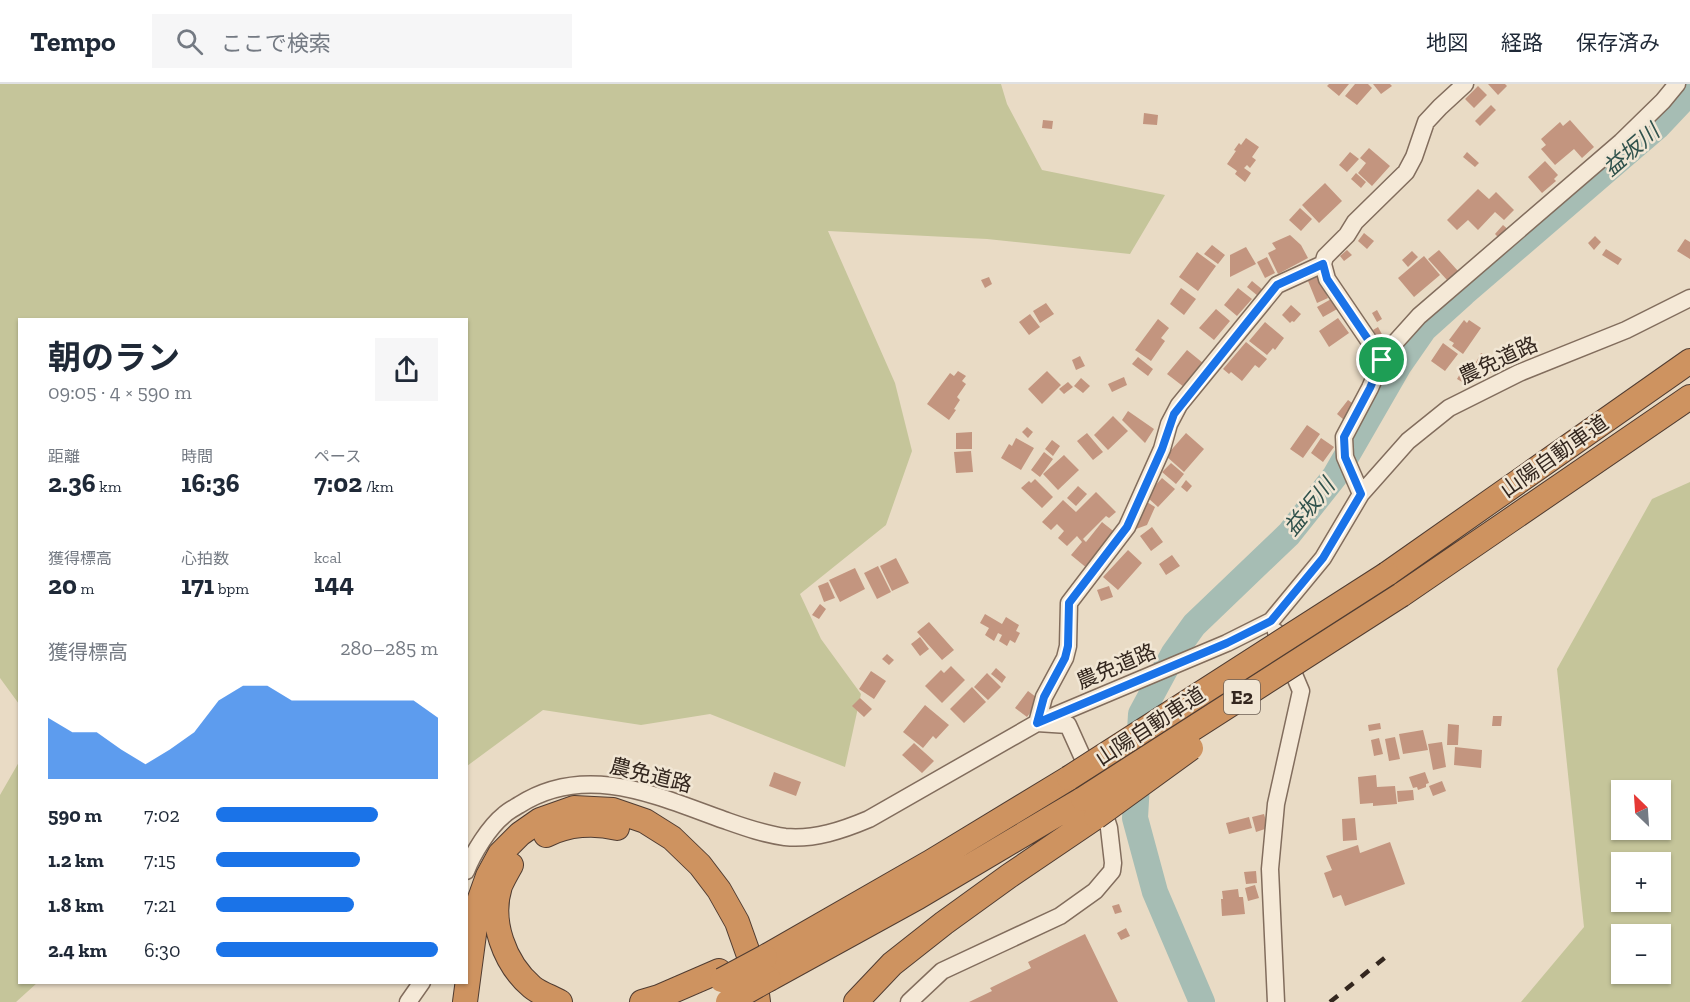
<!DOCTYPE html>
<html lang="ja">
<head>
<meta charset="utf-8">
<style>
	:root { --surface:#fff; --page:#f6f6f7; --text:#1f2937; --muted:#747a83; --line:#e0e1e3; --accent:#1a73e8 }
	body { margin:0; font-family:"Zilla Slab","Noto Sans JP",serif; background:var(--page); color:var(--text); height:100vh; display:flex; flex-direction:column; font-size:22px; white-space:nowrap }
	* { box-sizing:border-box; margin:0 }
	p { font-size:20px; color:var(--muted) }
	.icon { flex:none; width:33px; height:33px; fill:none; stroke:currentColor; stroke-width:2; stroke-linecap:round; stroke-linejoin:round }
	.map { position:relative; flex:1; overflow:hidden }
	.details { position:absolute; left:18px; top:234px; width:450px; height:666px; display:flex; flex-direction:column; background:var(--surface); border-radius:0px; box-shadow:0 2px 4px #0004 }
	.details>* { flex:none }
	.needle { width:39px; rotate:335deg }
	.controls { position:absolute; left:1611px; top:696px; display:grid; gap:12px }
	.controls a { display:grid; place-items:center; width:60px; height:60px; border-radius:0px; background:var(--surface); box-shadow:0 2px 4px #0004; font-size:30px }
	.pin { position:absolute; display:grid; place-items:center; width:51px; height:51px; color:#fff; margin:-26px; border:3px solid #fff; border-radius:50%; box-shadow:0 2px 6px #0007 }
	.round { display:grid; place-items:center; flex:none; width:63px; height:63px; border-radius:0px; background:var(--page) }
	.overview { display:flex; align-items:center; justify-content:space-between; height:102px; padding:0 30px }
	h1 { font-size:33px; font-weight:700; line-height:45px }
	.metrics { display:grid; grid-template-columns:repeat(3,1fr); gap:9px; height:102px; padding:6px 30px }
	.metrics div { display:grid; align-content:center }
	.metrics b { font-size:26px; font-weight:700 }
	.metrics small { font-size:16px; font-weight:400 }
	.metrics p { font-size:16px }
	.chart { height:168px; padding:12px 30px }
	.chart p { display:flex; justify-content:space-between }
	.chart svg { width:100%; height:108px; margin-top:6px; fill:var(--accent); opacity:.7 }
	ul { padding:0 30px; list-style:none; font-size:20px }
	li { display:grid; grid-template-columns:96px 72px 1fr; align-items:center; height:45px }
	li i { height:15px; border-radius:8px; background:var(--accent) }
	header { display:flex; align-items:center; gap:36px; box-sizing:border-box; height:84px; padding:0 30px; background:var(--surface); border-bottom:2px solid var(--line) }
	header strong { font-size:28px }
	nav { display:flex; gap:33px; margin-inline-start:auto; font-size:21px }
	.search { width:420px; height:54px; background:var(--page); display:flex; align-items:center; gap:15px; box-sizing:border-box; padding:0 21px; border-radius:0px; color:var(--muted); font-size:22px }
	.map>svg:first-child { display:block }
</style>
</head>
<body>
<header>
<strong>Tempo</strong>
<div class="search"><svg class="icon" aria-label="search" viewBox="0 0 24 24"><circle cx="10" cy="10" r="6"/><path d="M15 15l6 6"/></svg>ここで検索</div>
<nav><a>地図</a><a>経路</a><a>保存済み</a></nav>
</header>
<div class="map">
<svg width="1690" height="918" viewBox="0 0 1690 918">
	<rect width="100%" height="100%" fill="#e9dbc5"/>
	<!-- green -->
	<path fill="#c5c59a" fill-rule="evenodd" d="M0,0H1001L1007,20L1042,86L1165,111L1130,170L987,155L828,147L895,299L912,367L886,441L800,510L821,555L861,610L845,683L710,630L641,641L543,626L467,682L466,236H20L19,620L0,594Z
		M1690,398V918H1521L1584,843L1557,585L1652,415ZM1660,706V746H1622V706ZM1622,778H1660V818H1622ZM1622,850H1660V890H1622Z
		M19,678L20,898L37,899L16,918H0V711Z"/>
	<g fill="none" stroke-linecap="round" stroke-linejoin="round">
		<!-- river -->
		<path stroke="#a6bdb4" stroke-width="26" d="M1202,918L1155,808L1135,734L1141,630L1174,569L1194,541L1289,450L1335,392L1399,281L1424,245L1464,209L1657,43L1690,8"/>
	</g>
	<!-- building -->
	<path fill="#c3957f" d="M1329,0H1349L1339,12L1327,2Z
		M1355,0H1368L1372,4L1357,21L1345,12Z
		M1373,0H1390L1392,2L1381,10Z
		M1488,0H1505L1507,2L1498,11Z
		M1478,2L1487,11L1474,24L1465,15Z
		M1491,21L1496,26L1480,42L1475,37Z
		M1144,29L1158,31L1157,41L1143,40Z
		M1043,36L1053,37L1052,45L1042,44Z
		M1570,36L1594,63L1582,74L1574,65L1555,81L1541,65L1546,61L1541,55L1560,38L1563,42Z
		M1246,54L1259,63L1252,73L1256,76L1250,84L1247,81L1244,84L1251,89L1245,98L1235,90L1237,87L1227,80L1236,67L1234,66L1239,59L1241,61Z
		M1369,64L1390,82L1372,102L1358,89L1366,79L1360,74Z
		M1350,68L1359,75L1347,88L1339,81Z
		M1467,68L1479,79L1475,83L1463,73Z
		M1545,77L1558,91L1554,95L1556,97L1542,109L1528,93Z
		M1356,89L1366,98L1361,104L1351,95Z
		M1325,99L1342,117L1319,139L1302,121Z
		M1478,105L1489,115L1496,108L1514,126L1504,136L1495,128L1478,146L1468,136L1457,146L1447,136Z
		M1300,124L1312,135L1301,147L1289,136Z
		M1503,141L1511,148L1502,157L1495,150Z
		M1364,149L1374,157L1367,165L1358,157Z
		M1290,151L1301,161L1308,174L1278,190L1268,169L1276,165L1272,159Z
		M1595,152L1601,158L1594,166L1588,159Z
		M1685,155L1690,158V175L1677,167Z
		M1212,161L1225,171L1218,180L1204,170Z
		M1246,163L1256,180L1230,193V171Z
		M1606,165L1622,175L1618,181L1602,171Z
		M1347,166L1352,171L1344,177L1340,172Z
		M1439,166L1458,187L1447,196L1428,175Z
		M1412,167L1418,173L1408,183L1402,176Z
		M1197,168L1216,182L1198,207L1179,193Z
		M1424,172L1440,191L1414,213L1398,194Z
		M1267,173L1275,189L1265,194L1257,178Z
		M1319,192L1328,214L1317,219L1308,197Z
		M989,193L992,200L985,204L981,196Z
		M1252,197L1263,206L1258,212L1247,203Z
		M1181,204L1196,215L1184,231L1170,220Z
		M1238,204L1252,215L1237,232L1224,221Z
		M1333,214L1339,224L1323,233L1317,223Z
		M1046,219L1054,230L1040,239L1033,227Z
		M1291,221L1301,230L1294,238L1292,237L1290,239L1282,231Z
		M1216,225L1230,237L1214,256L1199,244Z
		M1377,226L1382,235L1377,238L1372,229Z
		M1030,230L1040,243L1029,251L1019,238Z
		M1338,234L1349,249L1329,263L1319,247Z
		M1158,235L1169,244L1161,254L1165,257L1151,277L1135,266Z
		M1464,236L1467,239L1469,236L1481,244L1463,270L1452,262L1454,259L1449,256Z
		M1265,238L1284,254L1275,266L1273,264L1267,271L1249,257Z
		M1378,243L1384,254L1379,256L1373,246Z
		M1246,258L1267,275L1259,284L1255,281L1242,297L1231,288L1229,290L1223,285Z
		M1443,259L1458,270L1445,287L1431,277Z
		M1187,266L1203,279L1184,303L1167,290Z
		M1481,269L1497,278L1491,289L1475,280Z
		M1080,272L1085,282L1076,286L1072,276Z
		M1138,273L1153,285L1148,292L1132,280Z
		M1464,283L1476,290L1469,302L1457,295Z
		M958,287L966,292L962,297L966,300L957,313L960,316L954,325L956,326L949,336L927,320L950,289L954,292Z
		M1047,287L1061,301L1042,320L1028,305Z
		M1124,293L1127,301L1112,308L1108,300Z
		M1081,294L1090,302L1083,309L1074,302Z
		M1068,298L1073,303L1064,310L1059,305Z
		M1348,316L1355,321L1344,336L1337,330Z
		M1128,327L1154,345L1145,359L1122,336Z
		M1113,332L1128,347L1108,366L1094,351Z
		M1307,341L1320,350L1303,374L1290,365Z
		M1027,343L1033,348L1028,354L1022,348Z
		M972,348V365H956V349Z
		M1087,349L1103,368L1093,376L1077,357Z
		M1186,349L1204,365L1184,388L1166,372Z
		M1016,354L1034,364L1021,386L1001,374L1009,360L1012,362Z
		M1321,354L1334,363L1323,378L1311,369Z
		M1052,356L1060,362L1053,372L1045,365Z
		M971,367L973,388L956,389L954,368Z
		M1044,368L1053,375L1040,393L1031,386Z
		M1064,371L1079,386L1058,406L1043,390Z
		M1171,379L1184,390L1176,400L1162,388Z
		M1162,394L1175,405L1158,423L1148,414L1154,403Z
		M1035,395L1053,413L1042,424L1021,404L1029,397L1031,399Z
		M1186,396L1192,402L1187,408L1181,403Z
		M1078,402L1087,410L1076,422L1067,414Z
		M1096,408L1116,428L1109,434L1106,432L1083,455L1086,458L1102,438L1117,450L1088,485L1071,471L1082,458L1077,452L1067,462L1058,454L1064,447L1057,440L1051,446L1042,438L1063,416L1076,428Z
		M1147,418L1155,423L1147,441L1136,445Z
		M1152,443L1163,458L1151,467L1140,452Z
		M1128,466L1142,479L1118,506L1103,493Z
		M1172,471L1180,482L1166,491L1159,480Z
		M896,474L909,499L892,507L880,482Z
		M878,482L891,508L877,515L864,489Z
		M855,484L865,505L840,518L829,496Z
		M828,498L835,514L824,518L818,502Z
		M1109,502L1113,513L1101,517L1097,506Z
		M820,520L826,525L819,535L812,531Z
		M985,530L1002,540L1006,533L1019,541L1016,547L1020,549L1015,559L1010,556L1007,562L999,557L1002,551L998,549L994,557L985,551L989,544L980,539Z
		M929,538L954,566L942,576L917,548Z
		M920,553L929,565L920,572L911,560Z
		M887,570L894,576L889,581L882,575Z
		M951,582L965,596L942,619L925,602L941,586L944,589Z
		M996,584L1006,593L1002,599L991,590Z
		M871,587L886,597L874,615L859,605Z
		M987,589L1001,603L988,616L974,603Z
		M972,603L986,618L964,639L950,625Z
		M1028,607L1040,616L1027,633L1015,624Z
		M860,614L872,625L864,633L852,622Z
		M925,621L949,641L936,655L933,652L923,664L903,648Z
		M1493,632H1502L1501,642H1492Z
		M1380,639L1381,645L1369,647L1368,641Z
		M1448,640L1459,641L1458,661H1447Z
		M1423,646L1428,666L1403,670L1399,650Z
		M1395,653L1400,675L1389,677L1385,655Z
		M1379,654L1383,670L1374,672L1371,656Z
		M1442,658L1446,683L1433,686L1428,660Z
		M914,659L934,677L922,689L902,671Z
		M1455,663L1482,666L1481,684L1454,681Z
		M774,688L801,698L796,712L769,702Z
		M1425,688L1429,699L1426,700V703L1418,706L1417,703L1413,704L1409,693Z
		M1376,691L1377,703L1395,702L1397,720L1373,722V719L1360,720L1358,693Z
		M1442,697L1446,707L1433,712L1429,702Z
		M1413,706L1414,716L1398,718L1397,707Z
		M1264,730L1268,744L1256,748L1252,733Z
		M1249,733L1252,744L1229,750L1226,739Z
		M1355,734L1357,756L1343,757L1342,735Z
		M1390,758L1405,800L1345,822L1341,811L1333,814L1324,789L1332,786L1326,772L1358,761L1360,769Z
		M1256,787L1257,799L1246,800L1244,788Z
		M1255,801L1259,814L1248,817L1245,804Z
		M1238,805L1239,813H1243L1245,830L1222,832L1221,815H1223L1222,807Z
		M1119,820L1122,828L1115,830L1112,822Z
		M1126,844L1130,852L1121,856L1117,849Z
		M1085,850L1118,918H969L992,907L990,904L1031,884L1028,878Z"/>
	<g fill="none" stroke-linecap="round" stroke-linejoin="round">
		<!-- minor casing -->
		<g stroke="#826d5d" stroke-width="19">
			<path id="minor" d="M1382,276L1392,262L1419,232L1621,58L1663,17L1677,0
				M1361,410L1345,373L1344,353L1370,304L1382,276L1327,195L1323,180L1325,173L1347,151L1355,138L1406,88L1414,73L1426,38L1440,23L1465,0
				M1091,692L1068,641L1037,639L1044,613L1065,574L1068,562L1069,519L1127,443L1162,365L1169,340L1179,321L1277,201L1323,180
				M466,787C473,769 489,743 504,731C508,727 514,724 519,721C586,678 657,712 724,736C744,743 763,750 785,753C814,756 843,746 869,735L1037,639L1227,559L1271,537L1323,474L1361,410L1408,357L1449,324L1519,289L1626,246L1690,214
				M408,918L422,898
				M909,918L942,887L1060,832L1095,807L1112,787L1113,779L1109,744L1101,719
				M1276,918L1270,785L1276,720L1301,607L1276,548"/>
		</g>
		<!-- highway casing -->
		<g stroke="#503c31" stroke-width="26">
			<path id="highway" d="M1387,490L1690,277
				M1401,511L1690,313
				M546,751C568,740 594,738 617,744
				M511,781C507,788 503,795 500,802C489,837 504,879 532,903C539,909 551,913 560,918
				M765,873L929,779L1069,694
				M769,895L918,813L1083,715
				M465,918L478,820L488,792L500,770L520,750L540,736L574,724L613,726L645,737L672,754L700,781L719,806L737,838L754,886L758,918
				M642,918L659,913L719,887
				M856,918L892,880L944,839L1009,792L1096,733"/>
		</g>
		<!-- minor -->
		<use href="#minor" stroke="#f5e9d7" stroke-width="16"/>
		<!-- highway -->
		<use href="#highway" stroke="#ce9360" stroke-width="24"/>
		<!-- rail -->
		<path stroke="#34271f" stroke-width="4.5" stroke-dasharray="10 10" stroke-linecap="butt" d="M1330,918L1392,868"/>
		<!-- highway-bridge casing -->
		<g stroke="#503c31" stroke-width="26" stroke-linecap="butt">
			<path id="highway-bridge" d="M1069,694L1387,490
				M1083,715L1401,511
				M1096,733L1191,664
				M722,896L765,873
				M728,918L769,895"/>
		</g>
		<!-- highway-bridge -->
		<use href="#highway-bridge" stroke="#ce9360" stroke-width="24"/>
	</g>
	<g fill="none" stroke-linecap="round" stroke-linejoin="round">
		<!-- route casing -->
		<g stroke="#fff" stroke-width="12">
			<path id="route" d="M1323,180L1327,195L1382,276L1370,304L1344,353L1345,373L1361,410L1323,474L1271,537L1227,559L1037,639L1044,613L1065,574L1068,562L1069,519L1127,443L1162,365L1174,330L1277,201Z"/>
		</g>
		<!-- route -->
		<use href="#route" stroke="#1a73e8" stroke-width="8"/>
	</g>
	<g text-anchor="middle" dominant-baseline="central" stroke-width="5" stroke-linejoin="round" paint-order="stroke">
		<!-- shield labels -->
		<rect fill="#f1e6d4" stroke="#6d6055" stroke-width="1.5" x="1224" y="596" width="36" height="34" rx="4.5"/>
		<g font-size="20" font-weight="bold" fill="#34271f">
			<text x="1242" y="613">E2</text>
		</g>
		<!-- street labels -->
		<g font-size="21" fill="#34271f" stroke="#f1e6d4">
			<text transform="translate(1498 276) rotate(-25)">農免道路</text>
			<text transform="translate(1554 372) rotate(-35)">山陽自動車道</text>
			<text transform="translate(1116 582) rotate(-23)">農免道路</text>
			<text transform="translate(1150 642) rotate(-33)">山陽自動車道</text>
			<text transform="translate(651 691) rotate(14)">農免道路</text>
		</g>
		<!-- water labels -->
		<g font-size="22" font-style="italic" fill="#30524c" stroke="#f1e6d4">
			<text transform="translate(1631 66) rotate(-41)">益坂川</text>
			<text transform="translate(1309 423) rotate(-51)">益坂川</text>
		</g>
	</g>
</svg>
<div class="controls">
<a><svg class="needle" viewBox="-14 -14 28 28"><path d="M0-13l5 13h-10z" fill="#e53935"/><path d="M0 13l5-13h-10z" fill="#747a83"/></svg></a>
<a>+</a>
<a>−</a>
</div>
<div class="pin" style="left:1382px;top:276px;background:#1e9e55"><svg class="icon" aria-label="arrive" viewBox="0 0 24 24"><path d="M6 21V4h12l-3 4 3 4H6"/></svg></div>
<section class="details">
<div class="overview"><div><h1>朝のラン</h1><p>09:05 · 4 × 590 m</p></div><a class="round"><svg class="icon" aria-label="share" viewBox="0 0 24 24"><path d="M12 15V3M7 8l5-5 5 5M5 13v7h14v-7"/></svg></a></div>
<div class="metrics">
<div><p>距離</p><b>2.36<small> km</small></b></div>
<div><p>時間</p><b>16:36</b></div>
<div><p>ペース</p><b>7:02<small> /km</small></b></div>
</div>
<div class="metrics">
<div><p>獲得標高</p><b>20<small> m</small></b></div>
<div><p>心拍数</p><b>171<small> bpm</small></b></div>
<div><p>kcal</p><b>144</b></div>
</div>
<div class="chart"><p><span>獲得標高</span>280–285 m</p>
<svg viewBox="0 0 160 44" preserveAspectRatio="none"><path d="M0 44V19L10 25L20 25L30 32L40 38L50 32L60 25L70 12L80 6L90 6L100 12L110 12L120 12L130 12L140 12L150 12L160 19V44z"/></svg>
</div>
<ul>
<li><b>590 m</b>7:02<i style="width:73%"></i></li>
<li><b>1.2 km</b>7:15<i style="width:65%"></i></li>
<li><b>1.8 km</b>7:21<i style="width:62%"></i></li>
<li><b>2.4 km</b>6:30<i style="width:100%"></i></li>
</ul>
</section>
</div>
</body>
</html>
